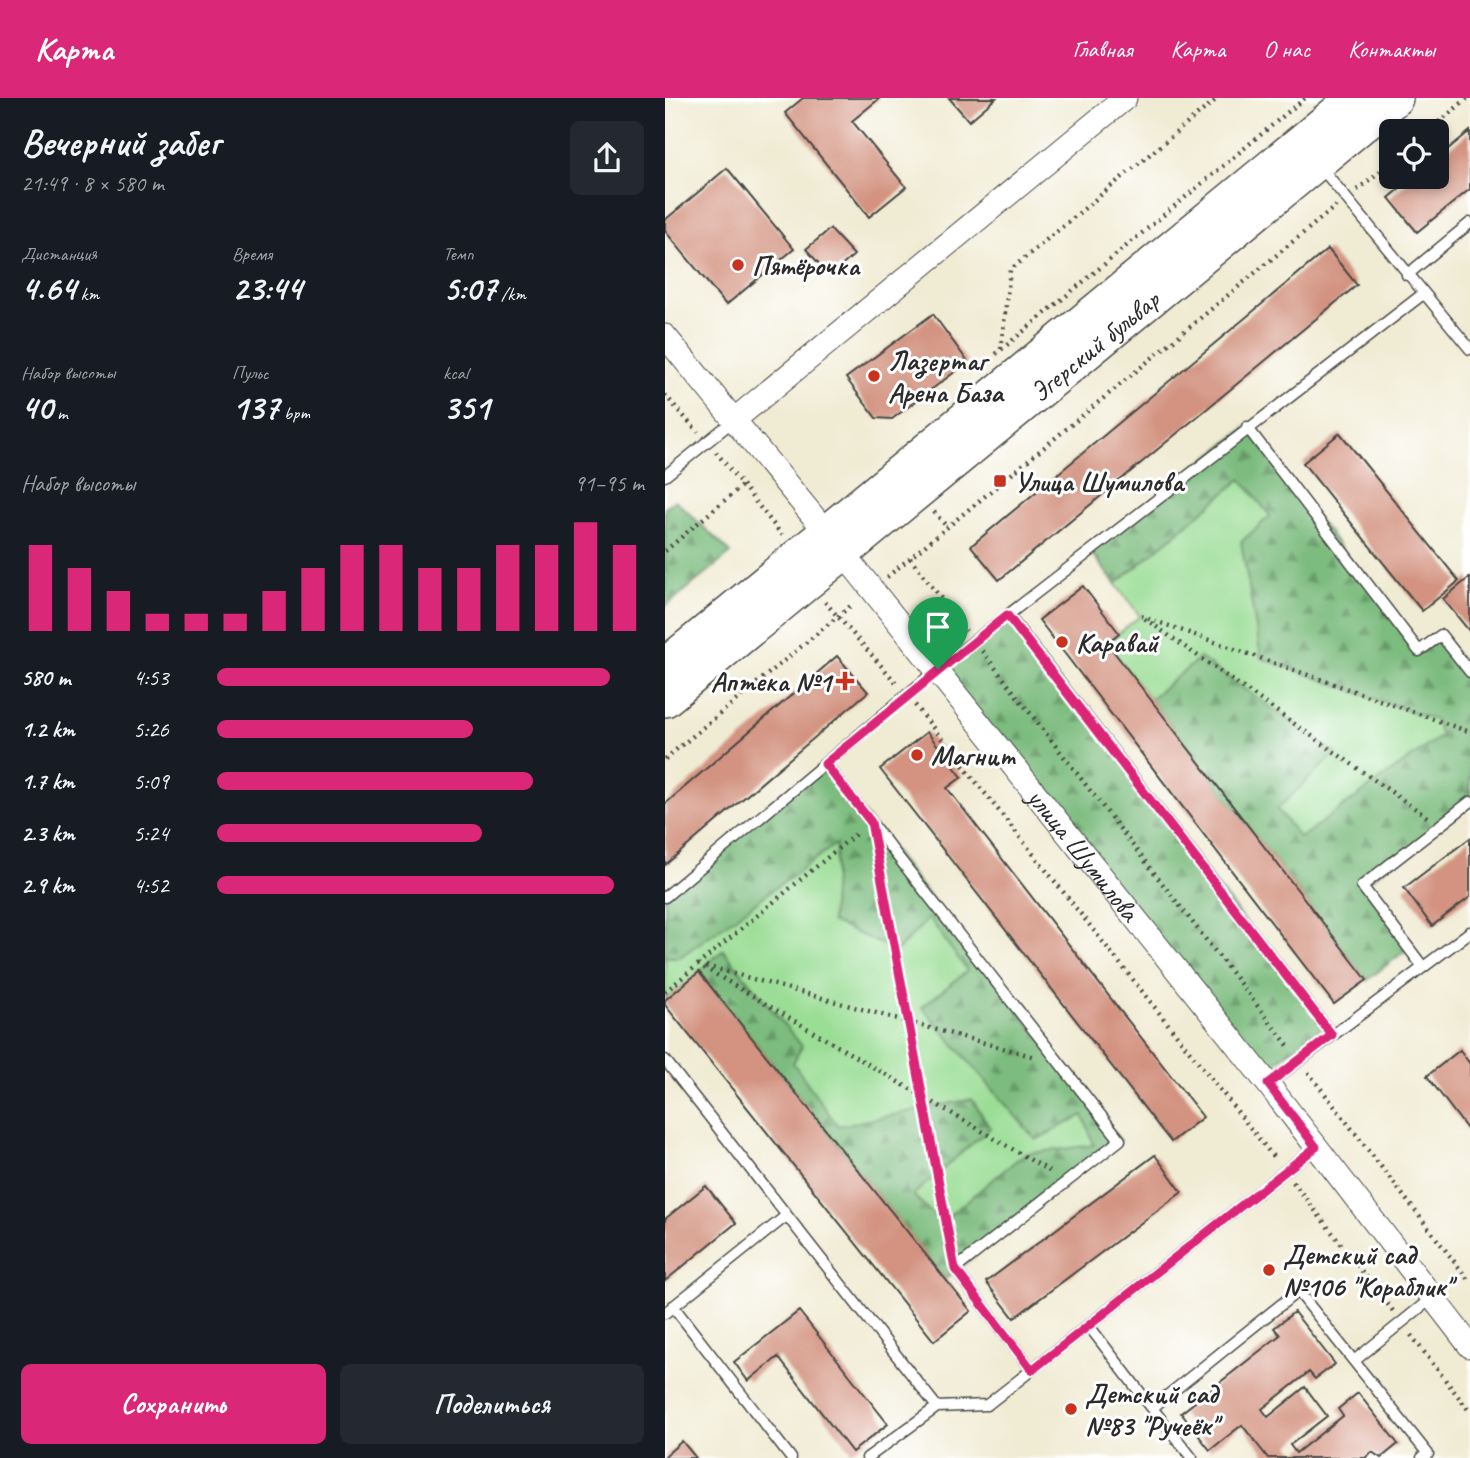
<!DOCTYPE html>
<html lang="ru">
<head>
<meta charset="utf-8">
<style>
	:root { --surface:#171b24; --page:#242831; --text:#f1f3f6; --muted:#9ea1a6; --accent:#db2777 }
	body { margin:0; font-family:Caveat,sans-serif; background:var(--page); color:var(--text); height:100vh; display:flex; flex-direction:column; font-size:26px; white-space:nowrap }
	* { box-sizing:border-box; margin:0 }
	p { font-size:23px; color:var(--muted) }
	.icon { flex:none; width:38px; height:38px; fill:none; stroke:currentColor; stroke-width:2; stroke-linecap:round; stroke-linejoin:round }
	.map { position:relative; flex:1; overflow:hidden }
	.panel { display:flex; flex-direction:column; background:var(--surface); width:665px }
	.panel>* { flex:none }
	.controls { position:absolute; left:714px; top:21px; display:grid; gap:14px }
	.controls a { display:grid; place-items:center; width:70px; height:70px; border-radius:10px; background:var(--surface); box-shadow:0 4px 10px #0003; font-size:35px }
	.pin { position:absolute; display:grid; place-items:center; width:60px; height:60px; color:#fff; margin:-72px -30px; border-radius:50% 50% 50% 0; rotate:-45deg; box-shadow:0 0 7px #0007 }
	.pin .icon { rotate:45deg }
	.round { display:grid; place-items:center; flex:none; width:74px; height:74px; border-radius:10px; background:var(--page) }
	.head { display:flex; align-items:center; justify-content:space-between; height:119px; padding:0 21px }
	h1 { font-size:38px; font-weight:700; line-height:52px }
	.figures { display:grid; grid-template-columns:repeat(3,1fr); gap:10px; height:119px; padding:7px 21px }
	.figures div { display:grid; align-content:center }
	.figures b { font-size:35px; font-weight:700 }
	.figures small { font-size:19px; font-weight:400 }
	.figures p { font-size:19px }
	.chart { height:196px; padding:14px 21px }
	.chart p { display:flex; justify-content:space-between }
	.chart svg { width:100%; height:126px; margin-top:7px; stroke:var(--accent); stroke-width:6 }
	.action { display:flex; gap:14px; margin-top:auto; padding:14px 21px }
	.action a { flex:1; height:80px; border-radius:10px; background:var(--accent); color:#fff; font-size:28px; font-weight:700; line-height:80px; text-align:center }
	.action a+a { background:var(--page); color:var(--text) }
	ul { padding:0 21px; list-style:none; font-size:23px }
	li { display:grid; grid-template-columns:112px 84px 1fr; align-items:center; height:52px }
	li i { height:18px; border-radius:9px; background:var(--accent) }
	header { display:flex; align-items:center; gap:42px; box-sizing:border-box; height:98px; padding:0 35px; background:var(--accent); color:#fff }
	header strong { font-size:33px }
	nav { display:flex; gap:38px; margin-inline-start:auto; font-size:24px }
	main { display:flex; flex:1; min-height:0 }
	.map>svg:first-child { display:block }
</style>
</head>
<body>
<header>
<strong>Карта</strong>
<nav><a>Главная</a><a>Карта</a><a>О нас</a><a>Контакты</a></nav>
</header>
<main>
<section class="panel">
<div class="head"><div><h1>Вечерний забег</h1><p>21:49 · 8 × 580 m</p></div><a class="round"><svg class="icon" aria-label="share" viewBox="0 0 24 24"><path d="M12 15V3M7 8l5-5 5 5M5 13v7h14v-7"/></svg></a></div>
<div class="figures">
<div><p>Дистанция</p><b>4.64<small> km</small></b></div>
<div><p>Время</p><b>23:44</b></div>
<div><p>Темп</p><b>5:07<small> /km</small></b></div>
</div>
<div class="figures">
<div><p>Набор высоты</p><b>40<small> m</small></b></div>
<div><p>Пульс</p><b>137<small> bpm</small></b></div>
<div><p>kcal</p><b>351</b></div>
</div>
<div class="chart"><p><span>Набор высоты</span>91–95 m</p>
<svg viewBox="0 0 160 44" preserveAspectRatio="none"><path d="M5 44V14M15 44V22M25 44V30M35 44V38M45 44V38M55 44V38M65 44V30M75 44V22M85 44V14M95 44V14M105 44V22M115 44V22M125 44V14M135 44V14M145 44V6M155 44V14"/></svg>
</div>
<ul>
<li><b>580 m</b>4:53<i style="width:92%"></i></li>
<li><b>1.2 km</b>5:26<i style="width:60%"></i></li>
<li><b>1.7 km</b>5:09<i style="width:74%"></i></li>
<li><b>2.3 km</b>5:24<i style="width:62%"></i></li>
<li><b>2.9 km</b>4:52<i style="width:93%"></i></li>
</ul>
<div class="action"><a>Сохранить</a><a>Поделиться</a></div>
</section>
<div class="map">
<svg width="805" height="1360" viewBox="0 0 805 1360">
	<defs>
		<pattern id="forest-firs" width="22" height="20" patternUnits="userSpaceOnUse" patternTransform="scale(1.75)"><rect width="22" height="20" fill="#7bbc7e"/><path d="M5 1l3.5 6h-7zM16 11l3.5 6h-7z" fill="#659967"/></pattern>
	</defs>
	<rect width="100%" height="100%" fill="#fff"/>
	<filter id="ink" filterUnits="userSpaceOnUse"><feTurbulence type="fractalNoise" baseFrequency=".0143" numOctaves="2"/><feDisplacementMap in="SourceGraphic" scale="14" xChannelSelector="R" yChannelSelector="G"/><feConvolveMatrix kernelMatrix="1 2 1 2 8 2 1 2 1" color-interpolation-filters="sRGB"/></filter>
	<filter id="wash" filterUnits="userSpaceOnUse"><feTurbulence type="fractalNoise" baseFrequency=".00686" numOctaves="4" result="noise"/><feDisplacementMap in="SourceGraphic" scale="28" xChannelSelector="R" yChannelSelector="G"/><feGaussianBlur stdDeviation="1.57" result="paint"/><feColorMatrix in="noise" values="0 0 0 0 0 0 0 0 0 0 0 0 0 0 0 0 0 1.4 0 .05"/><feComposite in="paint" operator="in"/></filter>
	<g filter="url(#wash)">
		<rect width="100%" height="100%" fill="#f0ebd3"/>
		<!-- green -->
		<path fill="#9add94" stroke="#628460" stroke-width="2" d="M582,329L754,552L805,704L698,787L702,882L442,545L475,518L424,452Z
			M160,666L455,1042L280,1181L35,875L0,902V799Z"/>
		<!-- forest -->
		<path fill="url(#forest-firs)" stroke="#537454" stroke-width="2" d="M582,329L754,552L776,537L805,574V704L698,787L745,849L702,882L485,601L535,560L671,655L612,711L635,740L776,638L770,622L596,560L576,444L605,418L576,381L451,486L424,452Z
			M10,402L66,455L0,509V410Z
			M343,517L660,927L595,976L273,571Z
			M160,666L455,1042L280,1181L34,874L58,852L137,948L128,965L173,1028L307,1001L325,1030L248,1097L276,1124L359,1056L429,1047L418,1017L371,1042L257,909L302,873L264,820L232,853L166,824L171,746L15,859H0V799Z"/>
		<g id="blocks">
			<!-- building -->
			<path fill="#d39380" d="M138,0H215L187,23L241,89L204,119L120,15Z
				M284,0H331L304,23Z
				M805,33V91L752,134L724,100L749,79H772V60Z
				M62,70L129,151L61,207L0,133V122Z
				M165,131L189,157L165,178L141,151Z
				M663,151L692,187L334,482L306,448Z
				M268,216L303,264L227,321L211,320L181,280Z
				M675,335L794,483L757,513L638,365Z
				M805,479V534L778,501Z
				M418,488L454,535L442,545L702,882L669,906L374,522Z
				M172,558L203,594L0,767V706Z
				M262,634L297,679L282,690L538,1019L506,1044L215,671Z
				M805,740V799L767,828L739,790Z
				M34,874L306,1213L269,1243L0,907V902Z
				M795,952L805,966V1035L762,978Z
				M490,1057L517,1094L349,1220L321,1184Z
				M41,1088L71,1125L0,1183V1121Z
				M134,1213L223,1326L187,1354L113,1259L83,1283L69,1264Z
				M629,1214L670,1266L650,1281L644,1274L597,1311L603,1319L640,1289L662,1318L625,1347L631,1355L678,1318L673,1311L693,1295L733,1346L716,1360L707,1354L700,1360H603L577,1327L545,1352L516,1315L615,1237L609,1230Z
				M17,1343L31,1360H0V1358Z"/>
		</g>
	</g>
	<g filter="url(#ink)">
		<use href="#blocks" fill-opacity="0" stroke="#494844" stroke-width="2"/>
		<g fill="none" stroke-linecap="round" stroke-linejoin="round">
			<!-- lane casing -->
			<g stroke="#494844" stroke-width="13">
				<path id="lane" d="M654,67L805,251
					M742,177L805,125
					M582,329L754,553L776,537L805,574
					M0,378L69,322
					M343,517L667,937
					M160,666L455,1042L290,1171L367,1272
					M0,799L273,571L758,196
					M758,869L697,788L805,704
					M0,962L272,1309L202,1360
					M603,986L805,834
					M8,1208L126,1360
					M0,1215L121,1118
					M424,1228L487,1310
					M689,1263L768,1199
					M272,1309L322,1307L651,1049
					M527,1360L487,1310L633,1193L763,1356L757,1360"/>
			</g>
			<!-- street casing -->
			<g stroke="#494844" stroke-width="25">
				<g id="street">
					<path d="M0,238L162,435"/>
					<path d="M69,322L460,0"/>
					<path id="s1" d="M177,454L603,986L805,1248"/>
				</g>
			</g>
			<!-- primary casing -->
			<g stroke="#494844" stroke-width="38">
				<g id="primary">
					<path d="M0,568L690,0"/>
					<path id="s2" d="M0,601L730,0"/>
				</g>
			</g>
			<!-- path -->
			<path stroke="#494844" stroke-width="4.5" stroke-dasharray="2 5" stroke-linecap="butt" d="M763,33L803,0
				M692,92L726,64
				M336,251L345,172L553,0
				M331,256L640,0
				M0,297L33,334
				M51,354L117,437
				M269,414L282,429
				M0,453L79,386
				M245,460L301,533
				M222,479L671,108
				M160,504L233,587
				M317,553L625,950
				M250,607L610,1061
				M0,661L189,505
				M762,719L476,518L805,634
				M213,761L287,1155
				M33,866L388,1075
				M41,868L370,959
				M0,894L193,734
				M643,974L805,1184
				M628,1084L728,1213
				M746,1237L805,1314"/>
			<!-- lane -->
			<use href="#lane" stroke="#fff" stroke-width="10"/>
			<!-- street -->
			<use href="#street" stroke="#fff" stroke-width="23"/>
			<!-- primary -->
			<use href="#primary" stroke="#fff" stroke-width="35"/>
		</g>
	</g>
	<g fill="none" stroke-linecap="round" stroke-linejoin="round" filter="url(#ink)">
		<!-- route casing -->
		<g stroke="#fff" stroke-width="14">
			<path id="route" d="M342,517L667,937L603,986L651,1049L367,1272L290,1171L206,724L160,666Z"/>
		</g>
		<!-- route -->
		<use href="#route" stroke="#db2777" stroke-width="9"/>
	</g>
	<!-- markers -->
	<g fill="#c8321e" stroke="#fff" stroke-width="2.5">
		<circle cx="73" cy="167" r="7"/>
		<circle cx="209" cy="278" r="7"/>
		<rect x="328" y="376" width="14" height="14" rx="3.5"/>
		<circle cx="397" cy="544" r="7"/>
		<path d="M176.5 572.5h7v7h7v7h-7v7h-7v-7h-7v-7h7z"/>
		<circle cx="252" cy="657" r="7"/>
		<circle cx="604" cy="1172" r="7"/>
		<circle cx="406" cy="1311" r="7"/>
	</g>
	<g text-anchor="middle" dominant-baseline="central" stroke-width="6" stroke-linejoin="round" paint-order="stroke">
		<!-- poi labels -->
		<g font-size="28" font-weight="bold" fill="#2b2b2b" stroke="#fff" text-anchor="start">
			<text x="87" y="167">Пятёрочка</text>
			<text x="223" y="262">Лазертаг<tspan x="223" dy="32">Арена База</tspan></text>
			<text x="349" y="383">Улица Шумилова</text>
			<text x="411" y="544">Каравай</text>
			<text x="166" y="583" text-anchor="end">Аптека №1</text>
			<text x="266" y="657">Магнит</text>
			<text x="618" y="1156">Детский сад<tspan x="618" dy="32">№106 "Кораблик"</tspan></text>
			<text x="420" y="1295">Детский сад<tspan x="420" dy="32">№83 "Ручеёк"</tspan></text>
		</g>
		<!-- street labels -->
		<g font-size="28" fill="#2b2b2b" stroke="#fff">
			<text stroke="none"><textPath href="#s2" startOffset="556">Эгерский бульвар</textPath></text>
			<text stroke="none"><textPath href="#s1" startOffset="387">улица Шумилова</textPath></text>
		</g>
	</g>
</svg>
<div class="controls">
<a><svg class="icon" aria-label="locate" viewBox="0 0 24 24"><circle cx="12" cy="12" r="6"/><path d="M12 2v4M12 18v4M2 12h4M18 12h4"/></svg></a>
</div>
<div class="pin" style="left:273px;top:571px;background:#1e9e55"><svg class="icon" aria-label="arrive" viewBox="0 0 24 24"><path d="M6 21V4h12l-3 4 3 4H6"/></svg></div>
</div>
</main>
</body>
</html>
